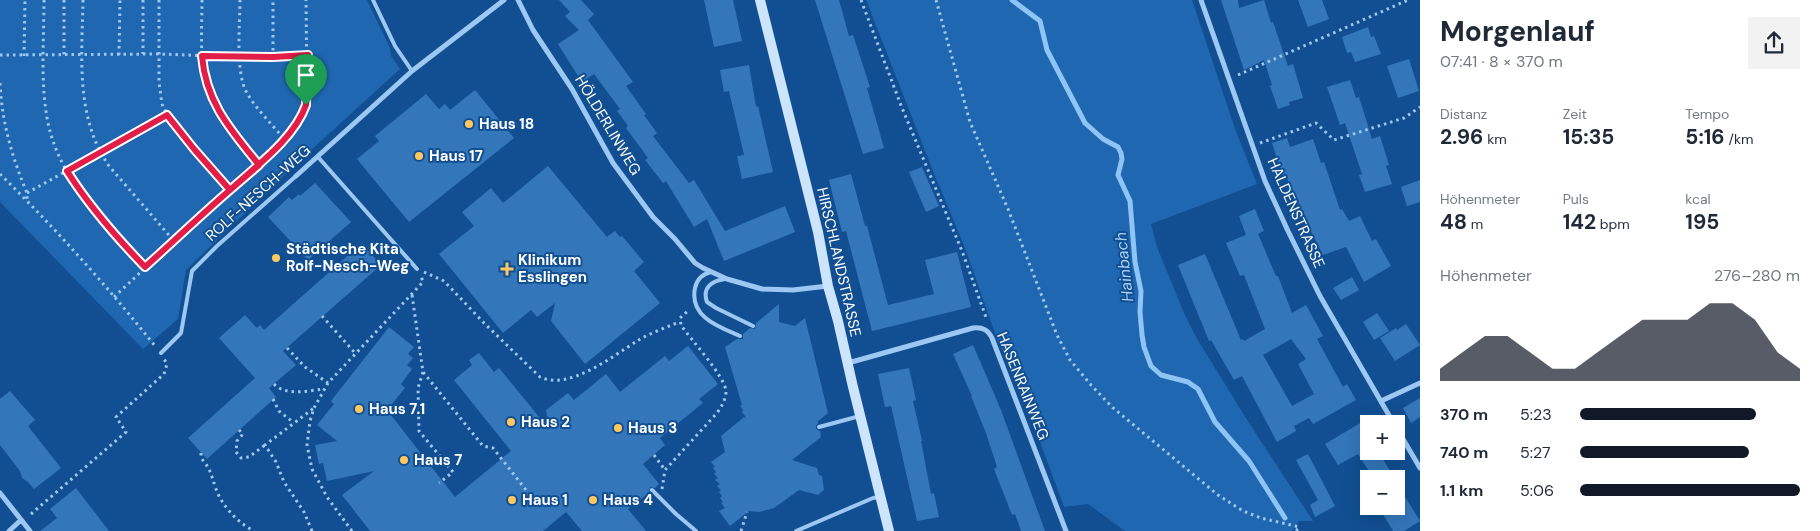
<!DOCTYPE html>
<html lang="de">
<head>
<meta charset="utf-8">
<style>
	:root { --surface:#fff; --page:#f2f2f3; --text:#1f2937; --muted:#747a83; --accent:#111827 }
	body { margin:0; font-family:"DM Sans",sans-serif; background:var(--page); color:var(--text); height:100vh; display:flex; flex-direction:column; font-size:19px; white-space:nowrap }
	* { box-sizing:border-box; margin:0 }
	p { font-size:16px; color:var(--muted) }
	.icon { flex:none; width:28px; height:28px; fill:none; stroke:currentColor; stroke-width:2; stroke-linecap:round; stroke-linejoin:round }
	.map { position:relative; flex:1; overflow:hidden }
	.details { display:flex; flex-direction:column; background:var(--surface); width:400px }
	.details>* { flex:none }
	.tools { position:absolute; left:1360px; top:415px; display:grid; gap:10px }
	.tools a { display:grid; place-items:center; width:45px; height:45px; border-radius:0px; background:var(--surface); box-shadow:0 5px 20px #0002; font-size:25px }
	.pin { position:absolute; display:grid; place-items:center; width:42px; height:42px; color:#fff; margin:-51px -21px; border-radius:50% 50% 50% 0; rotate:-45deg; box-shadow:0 0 5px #0007 }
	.pin .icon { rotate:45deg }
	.round { display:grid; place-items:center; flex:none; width:52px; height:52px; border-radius:0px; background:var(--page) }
	.headline { display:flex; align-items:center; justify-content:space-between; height:85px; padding:0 20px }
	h1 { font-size:28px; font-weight:700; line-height:38px }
	.figures { display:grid; grid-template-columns:repeat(3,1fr); gap:8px; height:85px; padding:5px 20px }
	.figures div { display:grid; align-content:center }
	.figures b { font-size:21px; font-weight:700 }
	.figures small { font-size:14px; font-weight:400 }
	.figures p { font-size:14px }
	.chart { height:140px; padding:10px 20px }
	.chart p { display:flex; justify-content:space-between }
	.chart svg { width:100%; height:90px; margin-top:5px; fill:var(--accent); opacity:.7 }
	ul { padding:0 20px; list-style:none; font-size:16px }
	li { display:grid; grid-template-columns:80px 60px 1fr; align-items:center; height:38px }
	li i { height:12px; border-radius:6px; background:var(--accent) }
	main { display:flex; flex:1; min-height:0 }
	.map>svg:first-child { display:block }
</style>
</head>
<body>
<main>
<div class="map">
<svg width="1420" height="531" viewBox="0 0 1420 531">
	<rect width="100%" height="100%" fill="#114f92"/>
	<!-- green -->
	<path fill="#1f67b0" d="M0,0H367L390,48L391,56L400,69L299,161L186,270L178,319L143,349L0,202Z
		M866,0H1192L1235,129L1257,184L1151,224L1157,247L1184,313L1197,339L1251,426L1313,521H1299L1292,531H1125L1088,504L1064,507L1032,420L996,336L965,248L933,171Z"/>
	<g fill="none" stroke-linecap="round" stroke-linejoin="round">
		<!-- stream -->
		<path stroke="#8fc4f6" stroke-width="5" d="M1012,0L1040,21L1047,50L1085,123L1103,139L1118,147L1121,153L1122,159L1118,175L1130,201L1135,262L1141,291L1140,312L1142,335L1144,347L1151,366L1161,375L1188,382L1198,389L1215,422L1249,461L1285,518"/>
	</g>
	<!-- building -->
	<path fill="#3476ba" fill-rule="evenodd" d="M559,0H581L594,14L588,20L633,82L626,86L646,114L644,115L657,133L653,136L689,183L694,180L725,231L785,206L795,232L724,261L707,219L694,227L666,181L663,183L645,160L648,158L626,128L628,126L617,111L620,109L594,74L582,82L566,57L558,44L579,30L565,16L570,12Z
		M704,0H733L742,41L714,47Z
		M815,0H839L849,36L853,35L870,87L867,88L884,148L863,154Z
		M1221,0H1238L1239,8L1264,0L1271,23L1273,22L1288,66L1293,64L1303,98L1289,102L1290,105L1278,109L1270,86L1272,85L1264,60L1244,70Z
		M1298,0H1322L1329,19L1308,27Z
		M1368,27L1371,37L1374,36L1381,54L1355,62L1351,52L1347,53L1342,37Z
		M1409,59L1419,91L1398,98L1387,66Z
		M749,65L756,107L758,106L773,172L742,179L737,156L744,155L729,91L724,92L720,70Z
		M1350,80L1356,98L1359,97L1372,139L1380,136L1389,165L1386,166L1392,184L1365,192L1359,175L1362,174L1345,123L1340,125L1327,87Z
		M475,90L514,138L409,222L357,159L379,141L375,136L426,94L439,109L445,104L450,110Z
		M1287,138L1290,147L1313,139L1321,163L1324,162L1340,210L1342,209L1349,221L1360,216L1372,241L1376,239L1391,266L1364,282L1346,247L1323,255L1305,220L1298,201L1295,202L1286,175L1283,176L1272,143Z
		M548,166L607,237L615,231L620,237L622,236L644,262L634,271L660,303L585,364L551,321L555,303L537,317L531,310L503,333L439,254L474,226L462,212L491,188L503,203Z
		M922,167L939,206L926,212L909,172Z
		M851,174L865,226H867L888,305L934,294L925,260L957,252L971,307L872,331L846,231L842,232L829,180Z
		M1420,180V202L1407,206L1401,187Z
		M315,183L351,222L308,260L268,217L289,197L292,200L299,194L300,196Z
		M1255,209L1264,231L1258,234L1276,276H1278L1292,313L1306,305L1323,336L1317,339L1343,387L1347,384L1356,400L1313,424L1309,418L1294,426L1296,431L1277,442L1242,376L1234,380L1211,340L1209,341L1178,265L1205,254L1241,340L1243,339L1244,341L1265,329L1244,275L1240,276L1226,243L1246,235L1239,216ZM1291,339L1306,359L1298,364L1314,394L1292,406L1263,355Z
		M362,243L381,265L283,351L296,365L269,388L276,397L207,459L188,438L255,378L219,338L245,315L257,328L260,325L264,330Z
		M1352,277L1359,290L1341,300L1333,288Z
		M779,304V322L795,326L805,318L828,413L818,421V423L816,426V429L820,431L821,437L792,460L817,468L819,475L822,476L824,490L818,495L799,490L774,508L759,512L749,511L730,526L719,511L725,508L721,503L723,502L720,498L722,496L719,492L721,490L717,486L720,484L715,480L718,478L714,474L716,472L713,468L715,467L711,462L725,452L721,436L744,417L746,419L745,416L742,412L743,410L740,406L742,405L725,347L737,339H743V334L750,328L755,329L756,323Z
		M1377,313L1389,331L1374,340L1363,322Z
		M1406,324L1420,345L1395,361L1380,338L1396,328L1397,330Z
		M389,327L414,347L408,354L413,358L407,365L412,369L401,384L405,388L387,410L455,497L511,451L454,380L472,365L469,360L479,353L494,372L499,368L549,429L546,410L568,393L574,400L606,374L620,392L665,356L669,361L688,346L718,384L699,399L703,403L660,438L665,445L643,464L659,484L655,488L650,487L649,493L628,509L646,531H582L566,512L543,531H370L342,495L374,471L327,481L323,463L319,464L315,445L337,441L317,425L334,404L331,401Z
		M973,345L1001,410L1045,531H1021L1015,514L1012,515L994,469L997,467L986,433L971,396H972L953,354Z
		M909,368L916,400L913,401L922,441H921L931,494L934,493L939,517L917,521L891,406L885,407L878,374Z
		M10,391L35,420L28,426L61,468L34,489L28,482L22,478L20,471L0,445V399Z
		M1420,398V417L1411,423L1403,408Z
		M1362,422L1369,434V451H1378L1395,479H1374L1358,454L1338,465L1325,444Z
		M1308,454L1335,506L1315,517L1310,505L1318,500L1296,460Z
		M1396,482L1420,521L1404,531H1393L1378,506H1396Z
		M76,488L109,531H40L57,518L50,509Z"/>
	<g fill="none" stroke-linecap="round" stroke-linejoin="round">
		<!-- path -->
		<path stroke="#9dc8f3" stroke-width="3" stroke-dasharray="2.5 4" stroke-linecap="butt" d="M44,0C44,40 40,83 48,123C60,180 106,227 145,267
			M64,0V55
			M83,0C82,56 75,117 109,166L174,241
			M143,0V54
			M159,0V82L162,104L167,115L194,149L230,189
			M202,0C202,24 200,50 204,73C210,110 236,138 259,165
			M240,0C240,24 235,73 247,93C256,109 272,124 284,139
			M861,0L902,108L962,251L987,320
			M936,0L970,122L1008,209L1057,335L1070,360L1091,385L1112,407L1218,495L1243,511L1261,518L1299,527L1296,531
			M0,55L159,54L240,57L308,55
			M119,55L120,0
			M24,56L25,0
			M273,57V0
			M1238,75L1408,0
			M0,83C2,123 12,157 27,193V201
			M1260,143L1316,123L1334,140L1404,118L1420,107
			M0,174C55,228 107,286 155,346
			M27,193L167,115
			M424,272L444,281L484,323L540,377C569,391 613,356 637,341C650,333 665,328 679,322
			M412,295L423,372L483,446L493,448L526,490
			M114,297L230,189L259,165L296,125L302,116L307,96L306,0
			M322,316L355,353
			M287,348L305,367L328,383
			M423,372L418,388L419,431L453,472L439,483
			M274,384C285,396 308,391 323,389
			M273,399L279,411L294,423
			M239,430L243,434L237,441L236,452L241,458L249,457L265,445
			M201,453V458C211,469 211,475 216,489C222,506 238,523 254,531
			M654,455L665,470
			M662,489L665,470L717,413C722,406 726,399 726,391C724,375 691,340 681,325L680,318L689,310
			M31,514L126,432L116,417L164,374L167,364L164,359
			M312,531L304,512L284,482L276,462L265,445L314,408
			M352,531L327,497L312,469L307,445L310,421L314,408L328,383L423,282L421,276
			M741,531L747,512"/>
		<!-- lane -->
		<path stroke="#9dc8f3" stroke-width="4" d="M373,0L395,46L412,71
			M318,157L417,269
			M711,272C702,274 697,279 695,288C689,317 719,327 740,336
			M725,279C711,281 702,288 707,302L716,308L753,326
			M161,353L181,333L192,271L217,246L296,176
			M819,427L860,416
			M652,490L676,514L696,531
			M796,531L873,498L880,497"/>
		<!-- street -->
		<path stroke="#9dc8f3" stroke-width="5" d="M518,0L533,30L572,89L613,163L653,217L675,239L695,263L703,268L727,279L762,289L793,290L828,286
			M1201,0L1265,181L1288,231L1320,296L1394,424
			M296,176L412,71L504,0
			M848,363L973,328C983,327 988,330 992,338L1066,531
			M1381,401L1420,383
			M1396,427L1420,468
			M0,493L30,531
			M9,531L21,520"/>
		<!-- secondary -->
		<path stroke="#cde4fd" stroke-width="10" d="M760,0L818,232L828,286L838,321L853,387L889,531"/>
	</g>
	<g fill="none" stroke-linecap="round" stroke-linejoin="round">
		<!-- route casing -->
		<g stroke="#fff" stroke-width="10">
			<path id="route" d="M306,105C294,139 256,166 230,190C201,215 174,241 145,267C116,237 89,206 67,171L167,115L194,149L230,190L259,165C231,130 206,103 202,56L273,57L308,55L306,105"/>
		</g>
		<!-- route -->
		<use href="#route" stroke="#e11d48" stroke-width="6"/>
	</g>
	<!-- markers -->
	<g fill="#ffc95f" stroke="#114f92" stroke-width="2">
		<circle cx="469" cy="124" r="5"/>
		<circle cx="419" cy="156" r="5"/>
		<circle cx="276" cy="258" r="5"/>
		<path d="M504.5 261.5h5v5h5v5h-5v5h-5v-5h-5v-5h5z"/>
		<circle cx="359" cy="409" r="5"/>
		<circle cx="511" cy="422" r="5"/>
		<circle cx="618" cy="428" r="5"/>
		<circle cx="404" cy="460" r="5"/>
		<circle cx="512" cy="500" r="5"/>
		<circle cx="593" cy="500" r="5"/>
	</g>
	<g text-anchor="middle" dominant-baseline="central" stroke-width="4" stroke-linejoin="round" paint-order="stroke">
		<!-- poi labels -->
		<g font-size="15" font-weight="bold" fill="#fff" stroke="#114f92" text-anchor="start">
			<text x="479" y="124">Haus 18</text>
			<text x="429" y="156">Haus 17</text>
			<text x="286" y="249">Städtische Kita<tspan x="286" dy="17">Rolf-Nesch-Weg</tspan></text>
			<text x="518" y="260">Klinikum<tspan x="518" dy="17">Esslingen</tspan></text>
			<text x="369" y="409">Haus 7.1</text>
			<text x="521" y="422">Haus 2</text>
			<text x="628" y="428">Haus 3</text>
			<text x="414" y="460">Haus 7</text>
			<text x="522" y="500">Haus 1</text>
			<text x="603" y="500">Haus 4</text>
		</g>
		<!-- street labels -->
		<g font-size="15" fill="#fff" stroke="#114f92">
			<text transform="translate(608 125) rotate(59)">HÖLDERLINWEG</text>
			<text transform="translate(258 193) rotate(-42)">ROLF-NESCH-WEG</text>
			<text transform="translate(1296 213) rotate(66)">HALDENSTRASSE</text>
			<text transform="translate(839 262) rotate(77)">HIRSCHLANDSTRASSE</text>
			<text transform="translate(1023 386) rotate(68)">HASENRAINWEG</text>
		</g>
		<!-- water labels -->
		<g font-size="16" font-style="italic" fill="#a9d2fa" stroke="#114f92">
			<text transform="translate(1124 267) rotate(-96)">Hainbach</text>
		</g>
	</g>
</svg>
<div class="tools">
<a>+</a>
<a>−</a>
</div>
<div class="pin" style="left:306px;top:105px;background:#1e9e55"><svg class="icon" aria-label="arrive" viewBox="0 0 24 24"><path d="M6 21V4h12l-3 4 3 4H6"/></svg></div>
</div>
<section class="details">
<div class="headline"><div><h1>Morgenlauf</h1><p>07:41 · 8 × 370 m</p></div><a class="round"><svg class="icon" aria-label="share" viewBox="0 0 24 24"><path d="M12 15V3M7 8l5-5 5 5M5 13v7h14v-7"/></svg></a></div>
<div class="figures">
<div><p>Distanz</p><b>2.96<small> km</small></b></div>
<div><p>Zeit</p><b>15:35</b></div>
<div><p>Tempo</p><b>5:16<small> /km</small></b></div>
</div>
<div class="figures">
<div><p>Höhenmeter</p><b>48<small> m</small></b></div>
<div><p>Puls</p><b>142<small> bpm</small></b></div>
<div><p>kcal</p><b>195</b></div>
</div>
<div class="chart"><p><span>Höhenmeter</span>276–280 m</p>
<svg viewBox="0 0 160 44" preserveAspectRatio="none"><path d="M0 44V38L10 30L20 22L30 22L40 30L50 38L60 38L70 30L80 22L90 14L100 14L110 14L120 6L130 6L140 14L150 30L160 38V44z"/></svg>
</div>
<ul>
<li><b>370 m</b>5:23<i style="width:80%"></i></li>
<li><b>740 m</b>5:27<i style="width:77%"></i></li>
<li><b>1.1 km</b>5:06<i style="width:100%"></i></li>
</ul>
</section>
</main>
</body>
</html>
